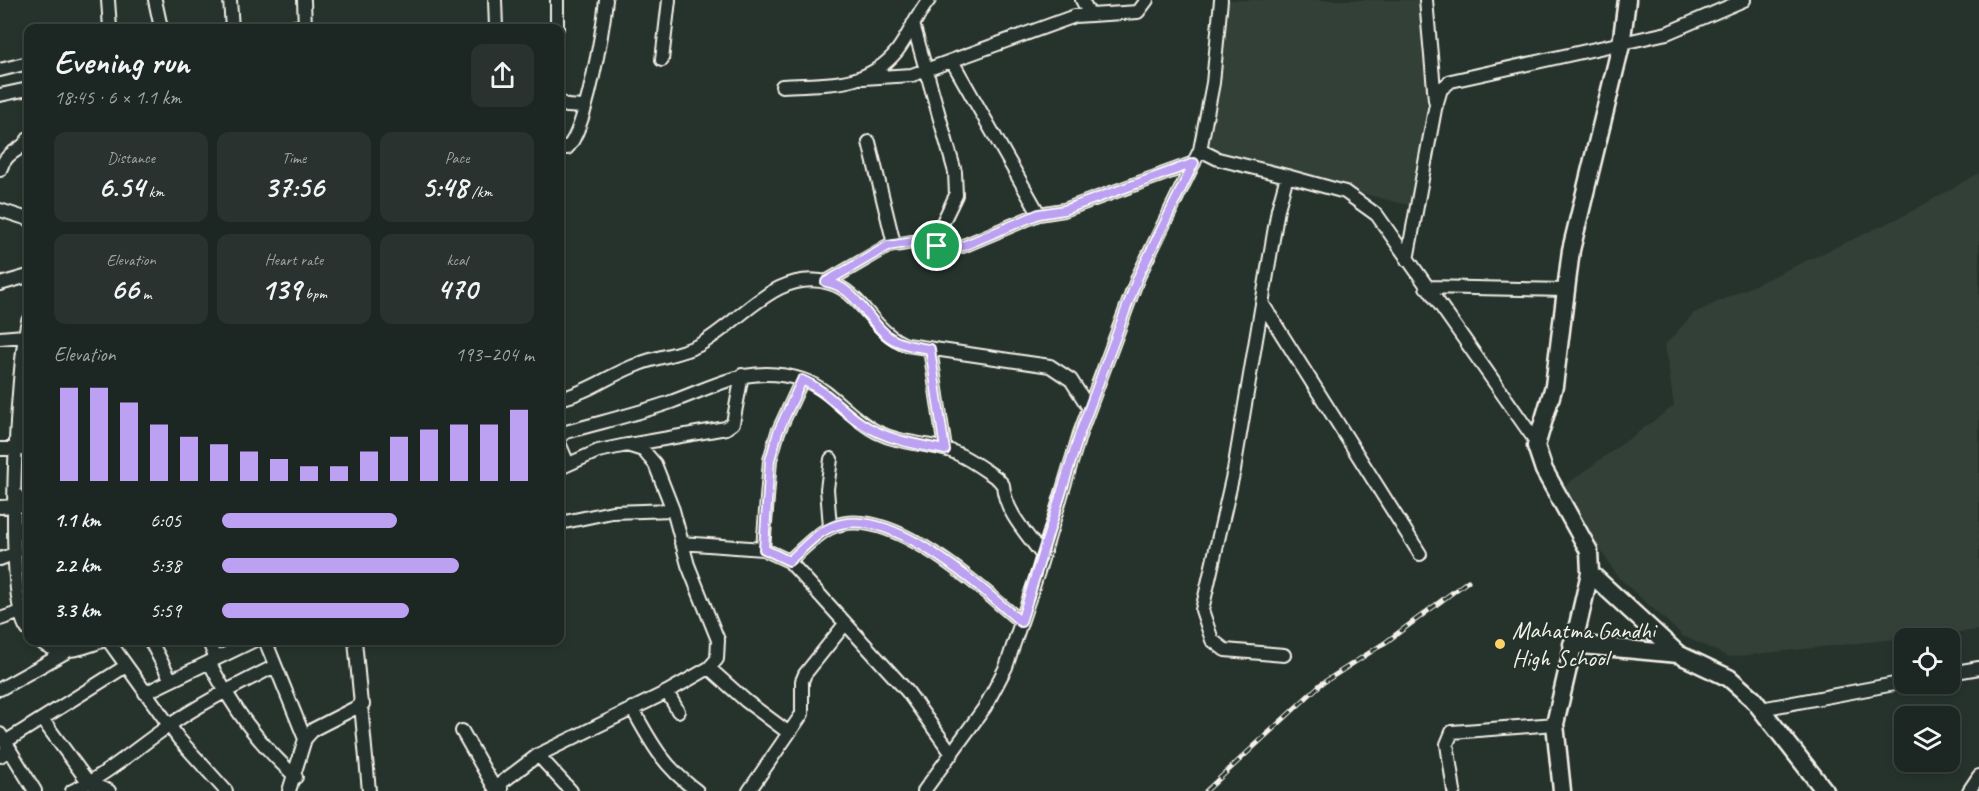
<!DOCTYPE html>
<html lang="en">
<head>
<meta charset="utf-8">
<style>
	:root { --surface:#1c2622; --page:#29322f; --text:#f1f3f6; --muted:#a0a5a5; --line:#3a4340; --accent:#bca0f2 }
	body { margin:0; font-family:Caveat,sans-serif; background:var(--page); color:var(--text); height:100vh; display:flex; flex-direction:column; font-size:22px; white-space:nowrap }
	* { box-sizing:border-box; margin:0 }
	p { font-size:20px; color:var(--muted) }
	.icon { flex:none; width:33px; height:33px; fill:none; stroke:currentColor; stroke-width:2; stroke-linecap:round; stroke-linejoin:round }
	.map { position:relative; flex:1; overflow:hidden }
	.drawer { position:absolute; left:24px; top:24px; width:540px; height:621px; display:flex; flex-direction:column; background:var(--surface); border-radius:12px; box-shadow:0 3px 9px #0003,0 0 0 2px var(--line) }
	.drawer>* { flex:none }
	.fabs { position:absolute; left:1894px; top:628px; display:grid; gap:12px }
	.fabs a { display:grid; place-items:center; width:66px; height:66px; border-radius:12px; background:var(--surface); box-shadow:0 3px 9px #0003,0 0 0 2px var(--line); font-size:30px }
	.pin { position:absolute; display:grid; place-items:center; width:51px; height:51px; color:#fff; margin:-26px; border:3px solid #fff; border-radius:50%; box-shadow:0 2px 6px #0007 }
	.round { display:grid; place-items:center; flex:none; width:63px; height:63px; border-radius:12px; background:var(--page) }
	.head { display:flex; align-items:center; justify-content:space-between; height:102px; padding:0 30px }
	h1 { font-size:33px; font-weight:700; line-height:45px }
	.stats { display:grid; grid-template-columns:repeat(3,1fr); gap:9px; height:102px; padding:6px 30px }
	.stats div { display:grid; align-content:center; border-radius:12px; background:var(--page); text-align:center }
	.stats b { font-size:30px; font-weight:700 }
	.stats small { font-size:16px; font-weight:400 }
	.stats p { font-size:16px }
	.chart { height:168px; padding:12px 30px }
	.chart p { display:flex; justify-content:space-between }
	.chart svg { width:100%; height:108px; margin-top:6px; stroke:var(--accent); stroke-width:6 }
	ul { padding:0 30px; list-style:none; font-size:20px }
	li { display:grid; grid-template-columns:96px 72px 1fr; align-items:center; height:45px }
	li i { height:15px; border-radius:8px; background:var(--accent) }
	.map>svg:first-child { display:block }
</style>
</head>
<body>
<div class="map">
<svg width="1979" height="791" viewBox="0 0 1979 791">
	<rect width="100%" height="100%" fill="#26332d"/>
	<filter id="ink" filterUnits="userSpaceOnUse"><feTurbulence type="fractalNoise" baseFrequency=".0167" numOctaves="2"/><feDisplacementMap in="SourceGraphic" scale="12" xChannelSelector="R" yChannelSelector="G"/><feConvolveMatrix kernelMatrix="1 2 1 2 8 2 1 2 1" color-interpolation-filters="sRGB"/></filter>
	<g filter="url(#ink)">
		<!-- built -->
		<path fill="#333f39" d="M1224,0H1424L1428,49L1423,209L1206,153Z
			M1979,173V630L1729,657L1683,636L1618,577L1560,489L1674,406L1665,345L1694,313L1905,215Z"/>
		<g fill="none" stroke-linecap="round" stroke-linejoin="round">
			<!-- street casing -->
			<g stroke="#f4f1e8" stroke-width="16">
				<path id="street" d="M108,0L110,28
					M155,0L161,28
					M230,0L232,28
					M304,0L305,28
					M495,0L496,28
					M557,0V28
					M1082,0L1089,13
					M1426,0L1435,100
					M913,24L955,172L956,195L941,226L937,246
					M277,28L305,26
					M662,60L669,0
					M952,61L1039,214
					M0,70L28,63
					M863,78L912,75L1075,16L1138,12L1147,0
					M782,86C826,83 866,89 897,51C909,35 916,16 929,0
					M0,95L28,89
					M560,102L567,106L584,107
					M869,142L894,244
					M560,146L567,148C586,131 603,29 606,0
					M1200,150L1218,159L1287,176
					M0,170C8,148 21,153 28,139
					M0,210L28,219
					M1407,260L1435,109L1441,89L1451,81L1667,33L1744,0
					M826,282L888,246L913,242L963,246L1039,214L1064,210L1194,163
					M0,284L28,276
					M1426,287L1566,290
					M1262,303L1420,554
					M28,321C17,362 3,603 28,630
					M0,338L24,336
					M930,349L945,449
					M560,399C589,392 611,374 639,364C658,356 680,355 699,345C741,322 777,267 830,283C862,292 873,333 907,345L1050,366L1071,380L1089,408
					M560,437L566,432C601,422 637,414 671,402C718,385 751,363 803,380C832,390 849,418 877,432C901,444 926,443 951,451C968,457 983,469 998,479L1003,485C1005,512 1027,534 1043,556
					M560,445L568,464
					M629,445L726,428L733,423L742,375
					M0,449H28
					M16,494L28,512
					M0,507L15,506
					M560,523L612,512L673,510
					M830,527L827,489L831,459
					M681,543L763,549L789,561L907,691L952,754
					M763,549L770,460L778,432L802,380
					M0,559L16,553
					M789,561C802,550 816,534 832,527C889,502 981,588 1021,622
					M0,619L21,612
					M39,640C57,658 82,649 104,640
					M108,640L179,739L226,791
					M150,640L171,680
					M208,640L216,659
					M265,640L305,739
					M355,640L369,791
					M1284,655L1225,650L1212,640L1202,610L1234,470L1278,209L1287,176L1345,192L1377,215L1537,443
					M209,662C234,709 256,741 296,777
					M709,668L746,701L789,733
					M1950,673L1979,668
					M0,689L66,652
					M667,692L678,711
					M145,693L255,640
					M632,708C651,743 664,767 697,791
					M1761,709L1905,682
					M42,719L89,783L109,791
					M462,731L494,787
					M0,734L35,791
					M5,742L126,666
					M538,755L571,791
					M0,756L10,749
					M72,791C107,775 136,748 167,727C201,703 238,685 275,666
					M289,791L305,739L314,729L363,704
					M501,791V783L538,755L667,692L709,668L717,659L718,640L688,565L673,510L655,464L643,450L627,445L598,451L560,468
					M749,791L802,714V681L805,674L845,624
					M924,791L985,707L1006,667L1038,572L1080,433L1138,277L1200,150L1213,83L1221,0
					M1454,791L1447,744L1452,732L1555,724
					M1969,791L1979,776"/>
			</g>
			<!-- secondary casing -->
			<g stroke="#f4f1e8" stroke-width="21">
				<path id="secondary" d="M1590,573L1678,654L1729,678L1753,699L1825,791
					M1572,644L1678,654
					M1562,791L1555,724L1590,573L1589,551L1544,470L1536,446L1554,386L1571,250L1621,45L1627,0"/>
			</g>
			<!-- street -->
			<use href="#street" stroke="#26332d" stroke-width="12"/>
			<!-- secondary -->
			<use href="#secondary" stroke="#26332d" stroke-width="16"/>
			<!-- rail casing -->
			<g stroke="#f4f1e8" stroke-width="5">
				<path id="rail" d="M1206,791L1321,684L1386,642L1468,581"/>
			</g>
			<!-- rail -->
			<use href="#rail" stroke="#26332d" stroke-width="3" stroke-dasharray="9" stroke-linecap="butt"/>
		</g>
	</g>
	<g fill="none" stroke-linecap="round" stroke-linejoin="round" filter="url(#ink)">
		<!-- route casing -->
		<g stroke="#fff" stroke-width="12">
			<path id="route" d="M1194,163L1138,277L1080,433L1021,622C981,588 889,502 832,527C816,533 802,550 789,561L764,549L770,460L778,432L802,380C826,390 840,409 861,423C887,440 915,444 945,450L930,349C916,347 901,345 889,337C867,321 855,286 826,282L888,246L913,242L963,246L1039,214L1064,210Z"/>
		</g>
		<!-- route -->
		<use href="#route" stroke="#bca0f2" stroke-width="8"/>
	</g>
	<!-- markers -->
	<circle fill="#ffd166" stroke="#26332d" stroke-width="2" cx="1500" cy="644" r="6"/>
	<g text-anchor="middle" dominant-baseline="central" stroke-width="4.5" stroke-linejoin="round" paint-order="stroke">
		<!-- poi labels -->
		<g font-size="24" fill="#f4f1e8" stroke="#26332d" text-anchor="start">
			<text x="1512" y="630">Mahatma Gandhi<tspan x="1512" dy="28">High School</tspan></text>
		</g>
	</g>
</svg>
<div class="fabs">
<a><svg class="icon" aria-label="locate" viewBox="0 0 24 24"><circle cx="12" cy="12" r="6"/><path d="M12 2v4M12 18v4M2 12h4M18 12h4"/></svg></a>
<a><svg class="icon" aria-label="layers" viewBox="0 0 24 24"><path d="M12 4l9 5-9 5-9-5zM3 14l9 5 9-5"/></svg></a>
</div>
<div class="pin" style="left:937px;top:246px;background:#1e9e55"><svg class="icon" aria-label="arrive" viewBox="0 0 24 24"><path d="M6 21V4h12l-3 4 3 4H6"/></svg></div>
<section class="drawer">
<div class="head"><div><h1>Evening run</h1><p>18:45 · 6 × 1.1 km</p></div><a class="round"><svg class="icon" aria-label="share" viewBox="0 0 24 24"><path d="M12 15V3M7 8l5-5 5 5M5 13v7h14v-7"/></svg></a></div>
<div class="stats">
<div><p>Distance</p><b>6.54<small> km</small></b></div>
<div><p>Time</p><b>37:56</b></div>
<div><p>Pace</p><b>5:48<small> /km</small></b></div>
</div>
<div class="stats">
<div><p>Elevation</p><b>66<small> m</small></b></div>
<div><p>Heart rate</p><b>139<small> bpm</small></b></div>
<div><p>kcal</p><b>470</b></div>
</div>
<div class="chart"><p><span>Elevation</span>193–204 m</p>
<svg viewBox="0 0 160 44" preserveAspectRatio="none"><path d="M5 44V6M15 44V6M25 44V12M35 44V21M45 44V26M55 44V29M65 44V32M75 44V35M85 44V38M95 44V38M105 44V32M115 44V26M125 44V23M135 44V21M145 44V21M155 44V15"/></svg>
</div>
<ul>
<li><b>1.1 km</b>6:05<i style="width:56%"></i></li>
<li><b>2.2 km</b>5:38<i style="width:76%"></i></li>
<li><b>3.3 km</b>5:59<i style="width:60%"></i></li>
</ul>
</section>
</div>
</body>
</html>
